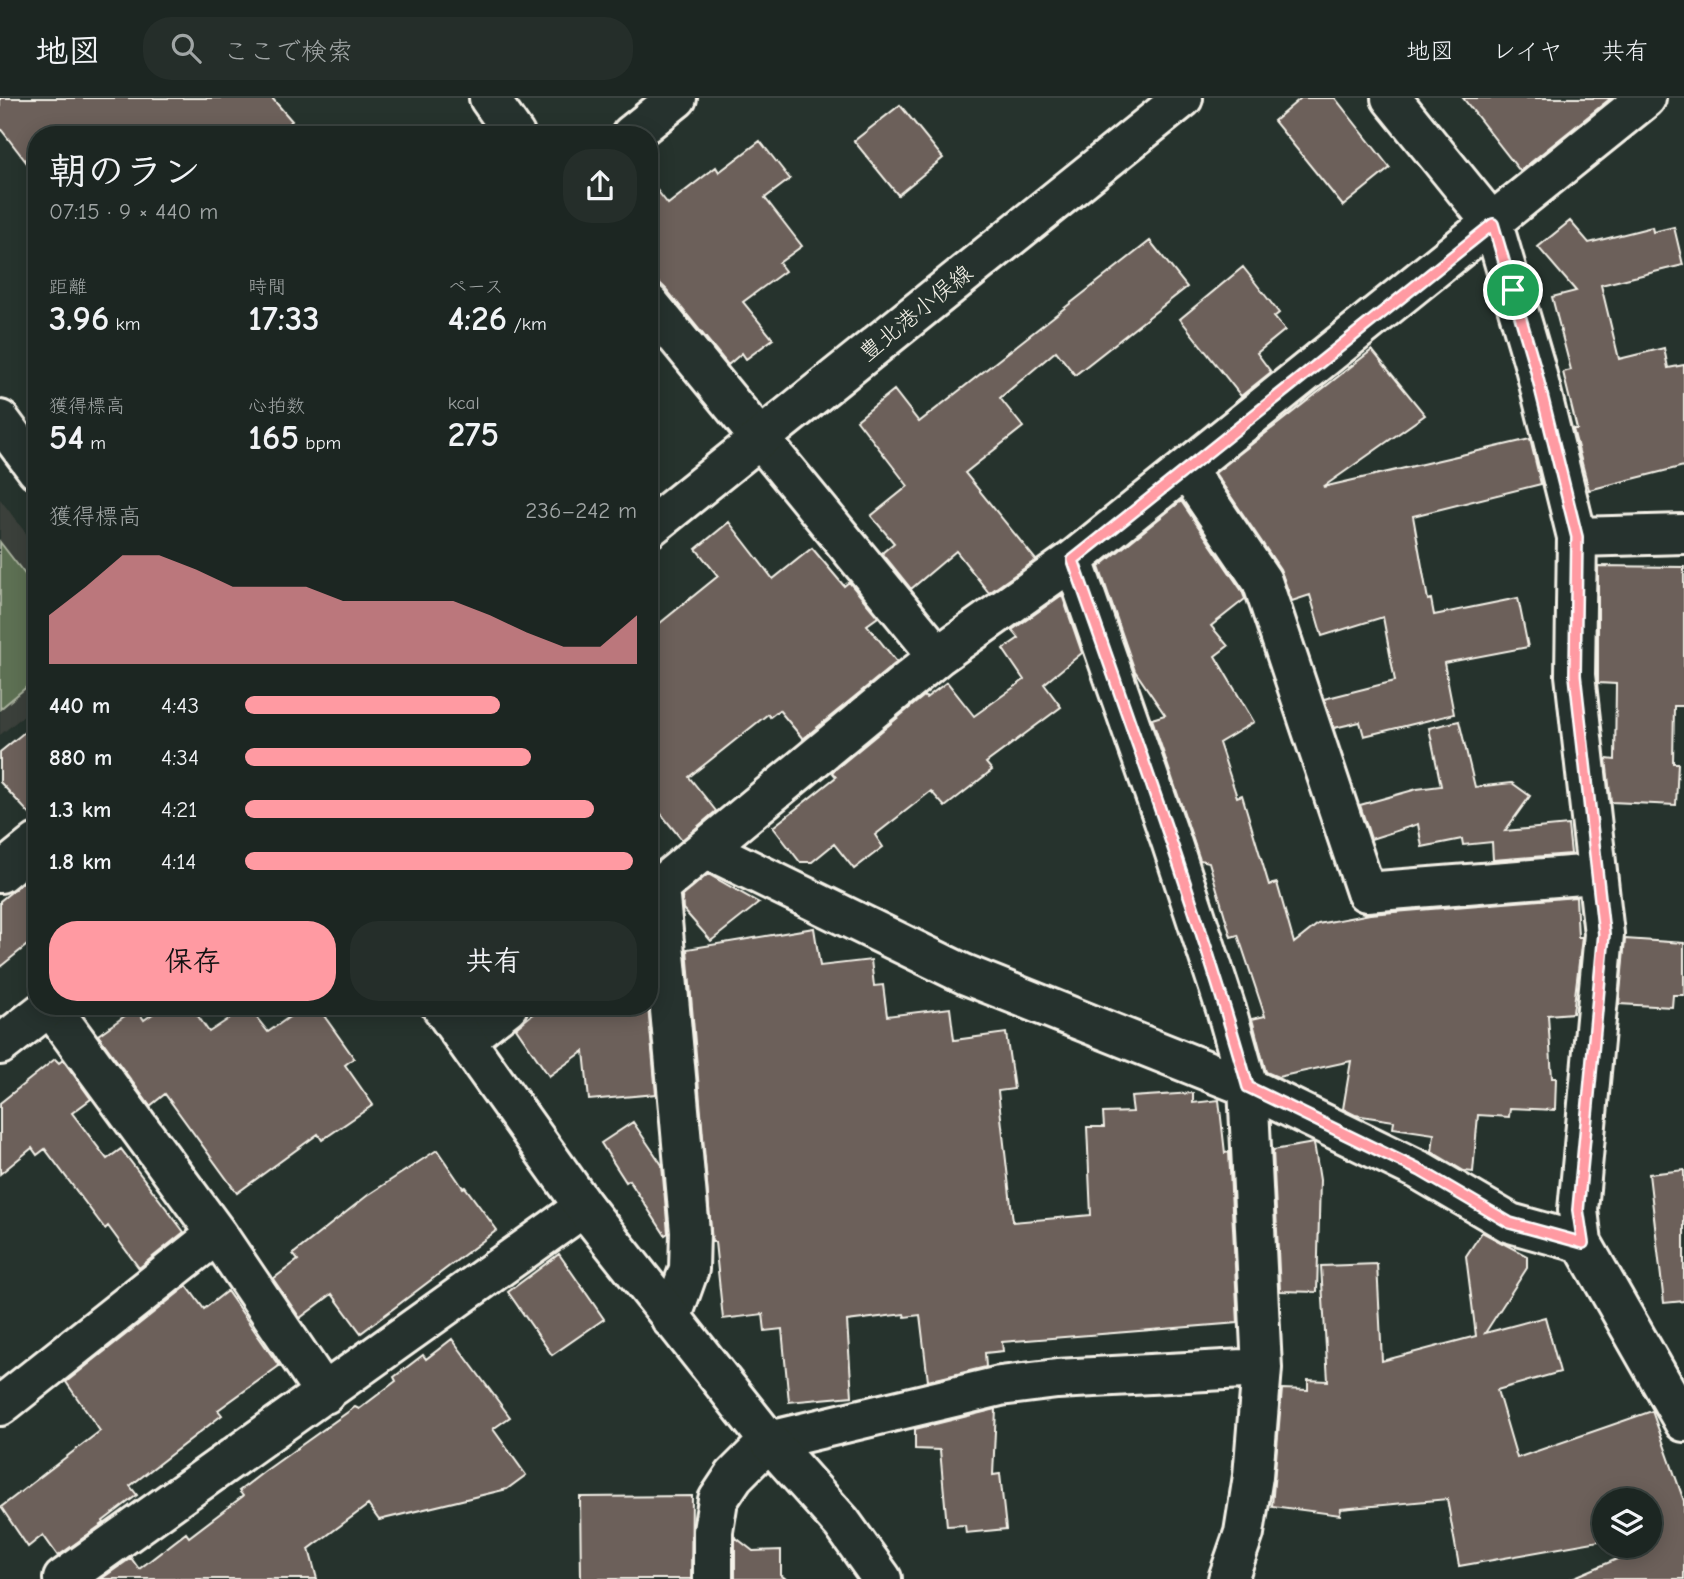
<!DOCTYPE html>
<html lang="ja">
<head>
<meta charset="utf-8">
<style>
	:root { --surface:#1c2622; --page:#252e2a; --text:#f1f3f6; --muted:#a0a5a5; --line:#3a4340; --accent:#ff9aa2 }
	body { margin:0; font-family:"Comic Neue","Klee One",sans-serif; background:var(--page); color:var(--text); height:100vh; display:flex; flex-direction:column; font-size:26px; white-space:nowrap }
	* { box-sizing:border-box; margin:0 }
	p { font-size:23px; color:var(--muted) }
	.icon { flex:none; width:38px; height:38px; fill:none; stroke:currentColor; stroke-width:2; stroke-linecap:round; stroke-linejoin:round }
	.map { position:relative; flex:1; overflow:hidden }
	.panel { position:absolute; left:28px; top:28px; width:630px; height:889px; display:flex; flex-direction:column; background:var(--surface); border-radius:28px; box-shadow:0 4px 18px #0003,0 0 0 2px var(--line) }
	.panel>* { flex:none }
	.fabs { position:absolute; left:1592px; top:1390px; display:grid; gap:14px }
	.fabs a { display:grid; place-items:center; width:70px; height:70px; border-radius:50%; background:var(--surface); box-shadow:0 4px 18px #0003,0 0 0 2px var(--line); font-size:35px }
	.pin { position:absolute; display:grid; place-items:center; width:60px; height:60px; color:#fff; margin:-30px; border:4px solid #fff; border-radius:50%; box-shadow:0 2px 7px #0007 }
	.round { display:grid; place-items:center; flex:none; width:74px; height:74px; border-radius:28px; background:var(--page) }
	.overview { display:flex; align-items:center; justify-content:space-between; height:119px; padding:0 21px }
	h1 { font-size:38px; font-weight:700; line-height:52px }
	.figures { display:grid; grid-template-columns:repeat(3,1fr); gap:10px; height:119px; padding:7px 21px }
	.figures div { display:grid; align-content:center }
	.figures b { font-size:35px; font-weight:700 }
	.figures small { font-size:19px; font-weight:400 }
	.figures p { font-size:19px }
	.chart { height:196px; padding:14px 21px }
	.chart p { display:flex; justify-content:space-between }
	.chart svg { width:100%; height:126px; margin-top:7px; fill:var(--accent); opacity:.7 }
	.action { display:flex; gap:14px; margin-top:auto; padding:14px 21px }
	.action a { flex:1; height:80px; border-radius:28px; background:var(--accent); color:#111; font-size:28px; font-weight:700; line-height:80px; text-align:center }
	.action a+a { background:var(--page); color:var(--text) }
	ul { padding:0 21px; list-style:none; font-size:23px }
	li { display:grid; grid-template-columns:112px 84px 1fr; align-items:center; height:52px }
	li i { height:18px; border-radius:9px; background:var(--accent) }
	header { display:flex; align-items:center; gap:42px; box-sizing:border-box; height:98px; padding:0 35px; background:var(--surface); border-bottom:2px solid var(--line) }
	header strong { font-size:33px }
	nav { display:flex; gap:38px; margin-inline-start:auto; font-size:24px }
	.search { width:490px; height:63px; background:var(--page); display:flex; align-items:center; gap:18px; box-sizing:border-box; padding:0 24px; border-radius:28px; color:var(--muted); font-size:26px }
	.map>svg:first-child { display:block }
</style>
</head>
<body>
<header>
<strong>地図</strong>
<div class="search"><svg class="icon" aria-label="search" viewBox="0 0 24 24"><circle cx="10" cy="10" r="6"/><path d="M15 15l6 6"/></svg>ここで検索</div>
<nav><a>地図</a><a>レイヤ</a><a>共有</a></nav>
</header>
<div class="map">
<svg width="1684" height="1481" viewBox="0 0 1684 1481">
	<rect width="100%" height="100%" fill="#26332d"/>
	<filter id="ink" filterUnits="userSpaceOnUse"><feTurbulence type="fractalNoise" baseFrequency=".0143" numOctaves="2"/><feDisplacementMap in="SourceGraphic" scale="14" xChannelSelector="R" yChannelSelector="G"/><feConvolveMatrix kernelMatrix="1 2 1 2 8 2 1 2 1" color-interpolation-filters="sRGB"/></filter>
	<g filter="url(#ink)">
		<!-- built -->
		<path fill="#3b403a" d="M0,401L37,450V607L0,637Z"/>
		<!-- green -->
		<path fill="#5d7052" stroke="#a8b09d" stroke-width="2" d="M0,444L37,492L29,587L0,611Z"/>
		<!-- building -->
		<path fill="#6c605a" stroke="#f4f1e8" stroke-width="2" d="M0,0H272L292,23L275,37H37V78L0,30Z
			M1301,0H1335L1390,70L1343,108L1274,23Z
			M1463,0H1611L1520,73Z
			M900,7L943,60L898,97L854,43Z
			M760,43L790,81L765,100L802,148L779,165L785,173L743,204L773,241L746,261L742,255L728,267L666,191L649,175V82L668,106L716,69L719,74Z
			M1570,123L1589,145L1652,129L1653,134L1674,129L1683,167L1601,187L1619,261L1664,250L1668,270L1684,267V368L1589,392L1573,331H1577L1563,274L1571,272L1552,199L1576,193L1538,149Z
			M1150,143L1187,189L1075,277L1056,253L1000,300L1023,329L965,375L1036,462L989,495L956,453L911,491L882,455L894,445L871,418L908,388L857,322L894,292L919,324Z
			M1243,169L1279,215L1274,219L1285,232L1257,255L1271,274L1241,298L1180,221Z
			M1372,252L1425,317L1323,389L1530,341L1541,386L1413,418L1428,502L1431,501L1434,517L1518,500L1528,549L1444,565L1454,616L1364,638L1360,624L1334,630L1324,601L1395,583L1383,519L1322,538L1310,497L1292,503L1280,471L1215,375Z
			M1181,403L1242,493L1245,501L1211,528L1228,548L1215,558L1254,624L1219,645L1237,699L1242,697L1269,787L1277,785L1294,845L1318,826L1370,816L1576,799L1578,839H1582L1573,915L1548,917L1552,980H1556L1555,1012L1510,1010L1509,1019L1478,1017L1473,1074L1464,1073L1432,1054L1434,1036L1393,1030L1394,1023L1355,1017L1343,1011L1351,963L1278,979L1266,974L1252,921L1265,918L1238,837L1231,839L1209,764L1200,762L1152,621L1165,617L1135,573L1099,469Z
			M729,424L773,481L812,450L844,488L849,484L878,519L867,527L897,564L803,641L779,612L770,619L768,616L689,679L716,713L682,742L649,701V534L718,478L696,451Z
			M1598,468L1684,469V608H1674L1673,665H1678L1676,707L1611,704L1606,661L1615,662L1616,586L1598,585Z
			M1062,497L1082,555L1044,586L1061,609L986,665L992,672L945,709L931,693L875,737L883,749L854,771L834,746L812,764H800L773,729L836,679L832,674L924,598L926,600L947,584L974,618L1024,582L1003,551L1019,540L1012,532Z
			M1459,623L1475,689L1512,685L1530,698L1505,733L1568,727L1571,756L1493,762L1492,744L1463,747L1462,741L1422,749L1418,726L1371,741L1360,707L1417,691L1441,688L1429,630Z
			M37,624V724L0,684V654Z
			M37,773V839L0,869V803Z
			M708,776L759,805L711,843L683,811L682,798Z
			M814,830L820,868L871,862L874,888L883,887L887,918L950,910L954,942L1006,935L1014,991L998,993L1013,1124L1091,1117L1087,1029H1104L1103,1015L1133,1014L1131,999L1193,995V1005L1219,1002L1225,1055L1229,1054L1238,1225L1002,1244L1003,1253L985,1255L986,1269L928,1283L920,1217L905,1219L904,1216L847,1223L852,1298L789,1304L782,1231L765,1233L763,1216L723,1221L715,1144H712L687,851Z
			M1625,841L1684,845V897H1673L1672,909L1619,906Z
			M164,908H191L209,934L244,911L245,913L249,910L268,934L305,908H317L354,960L345,967L373,1007L322,1042L318,1036L237,1095L165,996L150,1008L98,937L136,910L144,922Z
			M542,908H648L656,996L589,1002L584,953L549,978L516,930Z
			M55,961L59,965L63,962L91,1001L72,1015L107,1061L121,1051L184,1134L139,1170L108,1128L105,1131L45,1051L37,1057L32,1050L0,1076V1005Z
			M633,1024L662,1067L668,1135L665,1137L629,1082L626,1084L601,1045Z
			M1314,1045L1320,1082L1317,1194L1280,1193L1273,1052Z
			M437,1052L463,1090L465,1089L497,1132L361,1235L332,1196L300,1220L273,1181L298,1162L293,1156L368,1097Z
			M1684,1072V1203L1664,1205L1649,1076Z
			M1482,1134L1527,1158V1170L1485,1235L1545,1219L1560,1274L1497,1292L1517,1360L1652,1313L1684,1403V1481H1570L1650,1447V1402H1605V1442L1459,1468L1447,1401L1341,1411L1340,1417L1272,1408L1282,1291L1308,1292V1282L1328,1283L1321,1168L1377,1166L1382,1263L1476,1238L1466,1158Z
			M559,1156L604,1221L552,1257L508,1194Z
			M187,1188L204,1211L227,1193L279,1268L218,1312L222,1317L130,1388L137,1397L103,1423L104,1425L58,1458L43,1437L28,1449L1,1409L100,1333L66,1284Z
			M452,1241L510,1319L493,1331L526,1377L507,1391L379,1422L368,1407L309,1451L317,1481H101L131,1460L139,1471L186,1435L189,1439L243,1398L239,1393L265,1373L355,1309L359,1311L396,1283L394,1279L423,1257L426,1261Z
			M996,1311L993,1377L1000,1376L1006,1431L966,1435L965,1427L947,1428L940,1352L915,1351V1331Z
			M692,1398L691,1481H581L580,1399Z
			M735,1439L753,1453L781,1452V1477L786,1481H735Z"/>
		<g fill="none" stroke-linecap="round" stroke-linejoin="round">
			<!-- minor casing -->
			<g stroke="#f4f1e8" stroke-width="44">
				<path id="minor" d="M489,0L515,37
					M1391,0L1493,126L1535,269L1577,439L1575,577L1604,836L1578,1112L1582,1145L1684,1324
					M631,37L677,0
					M649,205L938,558
					M1186,371L1262,483L1366,794L1595,776
					M1577,439L1684,436
					M1073,462L1171,743L1226,911L1248,989L1262,1270L1253,1378L1244,1435L1228,1481
					M707,751L964,876L1248,989L1421,1073L1510,1125L1582,1145
					M0,775L37,745
					M659,789L690,1134L689,1171L671,1221
					M649,797L938,558L1073,462L1646,0
					M50,908L217,1136L325,1296
					M466,941L508,908
					M0,1308L217,1136
					M63,1481L584,1109
					M713,1481V1433L718,1402L734,1378L769,1343L1000,1288L1057,1281L1262,1270"/>
			</g>
			<!-- tertiary casing -->
			<g stroke="#f4f1e8" stroke-width="44">
				<path id="tertiary" d="M441,908L584,1109L769,1343L842,1425L882,1481"/>
			</g>
			<!-- secondary casing -->
			<g stroke="#f4f1e8" stroke-width="44">
				<path id="secondary" d="M0,322L37,372
					M649,430L1183,0
					M0,947L50,908"/>
			</g>
			<!-- minor -->
			<use href="#minor" stroke="#26332d" stroke-width="38"/>
			<!-- tertiary -->
			<use href="#tertiary" stroke="#26332d" stroke-width="38"/>
			<!-- secondary -->
			<use href="#secondary" stroke="#26332d" stroke-width="38"/>
		</g>
	</g>
	<g fill="none" stroke-linecap="round" stroke-linejoin="round" filter="url(#ink)">
		<!-- route casing -->
		<g stroke="#fff" stroke-width="14">
			<path id="route" d="M1493,126L1535,269L1577,439L1575,577L1604,836L1578,1112L1583,1145L1510,1125L1421,1073L1248,989C1198,811 1134,637 1073,462Z"/>
		</g>
		<!-- route -->
		<use href="#route" stroke="#ff9aa2" stroke-width="9"/>
	</g>
	<g text-anchor="middle" dominant-baseline="central" stroke-width="5" stroke-linejoin="round" paint-order="stroke">
		<!-- street labels -->
		<g font-size="23" fill="#f4f1e8" stroke="#26332d">
			<text transform="translate(916 215) rotate(-39)">豊北港小俣線</text>
		</g>
	</g>
</svg>
<div class="fabs">
<a><svg class="icon" aria-label="layers" viewBox="0 0 24 24"><path d="M12 4l9 5-9 5-9-5zM3 14l9 5 9-5"/></svg></a>
</div>
<div class="pin" style="left:1513px;top:192px;background:#1e9e55"><svg class="icon" aria-label="arrive" viewBox="0 0 24 24"><path d="M6 21V4h12l-3 4 3 4H6"/></svg></div>
<section class="panel">
<div class="overview"><div><h1>朝のラン</h1><p>07:15 · 9 × 440 m</p></div><a class="round"><svg class="icon" aria-label="share" viewBox="0 0 24 24"><path d="M12 15V3M7 8l5-5 5 5M5 13v7h14v-7"/></svg></a></div>
<div class="figures">
<div><p>距離</p><b>3.96<small> km</small></b></div>
<div><p>時間</p><b>17:33</b></div>
<div><p>ペース</p><b>4:26<small> /km</small></b></div>
</div>
<div class="figures">
<div><p>獲得標高</p><b>54<small> m</small></b></div>
<div><p>心拍数</p><b>165<small> bpm</small></b></div>
<div><p>kcal</p><b>275</b></div>
</div>
<div class="chart"><p><span>獲得標高</span>236–242 m</p>
<svg viewBox="0 0 160 44" preserveAspectRatio="none"><path d="M0 44V27L10 17L20 6L30 6L40 11L50 17L60 17L70 17L80 22L90 22L100 22L110 22L120 27L130 33L140 38L150 38L160 27V44z"/></svg>
</div>
<ul>
<li><b>440 m</b>4:43<i style="width:65%"></i></li>
<li><b>880 m</b>4:34<i style="width:73%"></i></li>
<li><b>1.3 km</b>4:21<i style="width:89%"></i></li>
<li><b>1.8 km</b>4:14<i style="width:99%"></i></li>
</ul>
<div class="action"><a>保存</a><a>共有</a></div>
</section>
</div>
</body>
</html>
